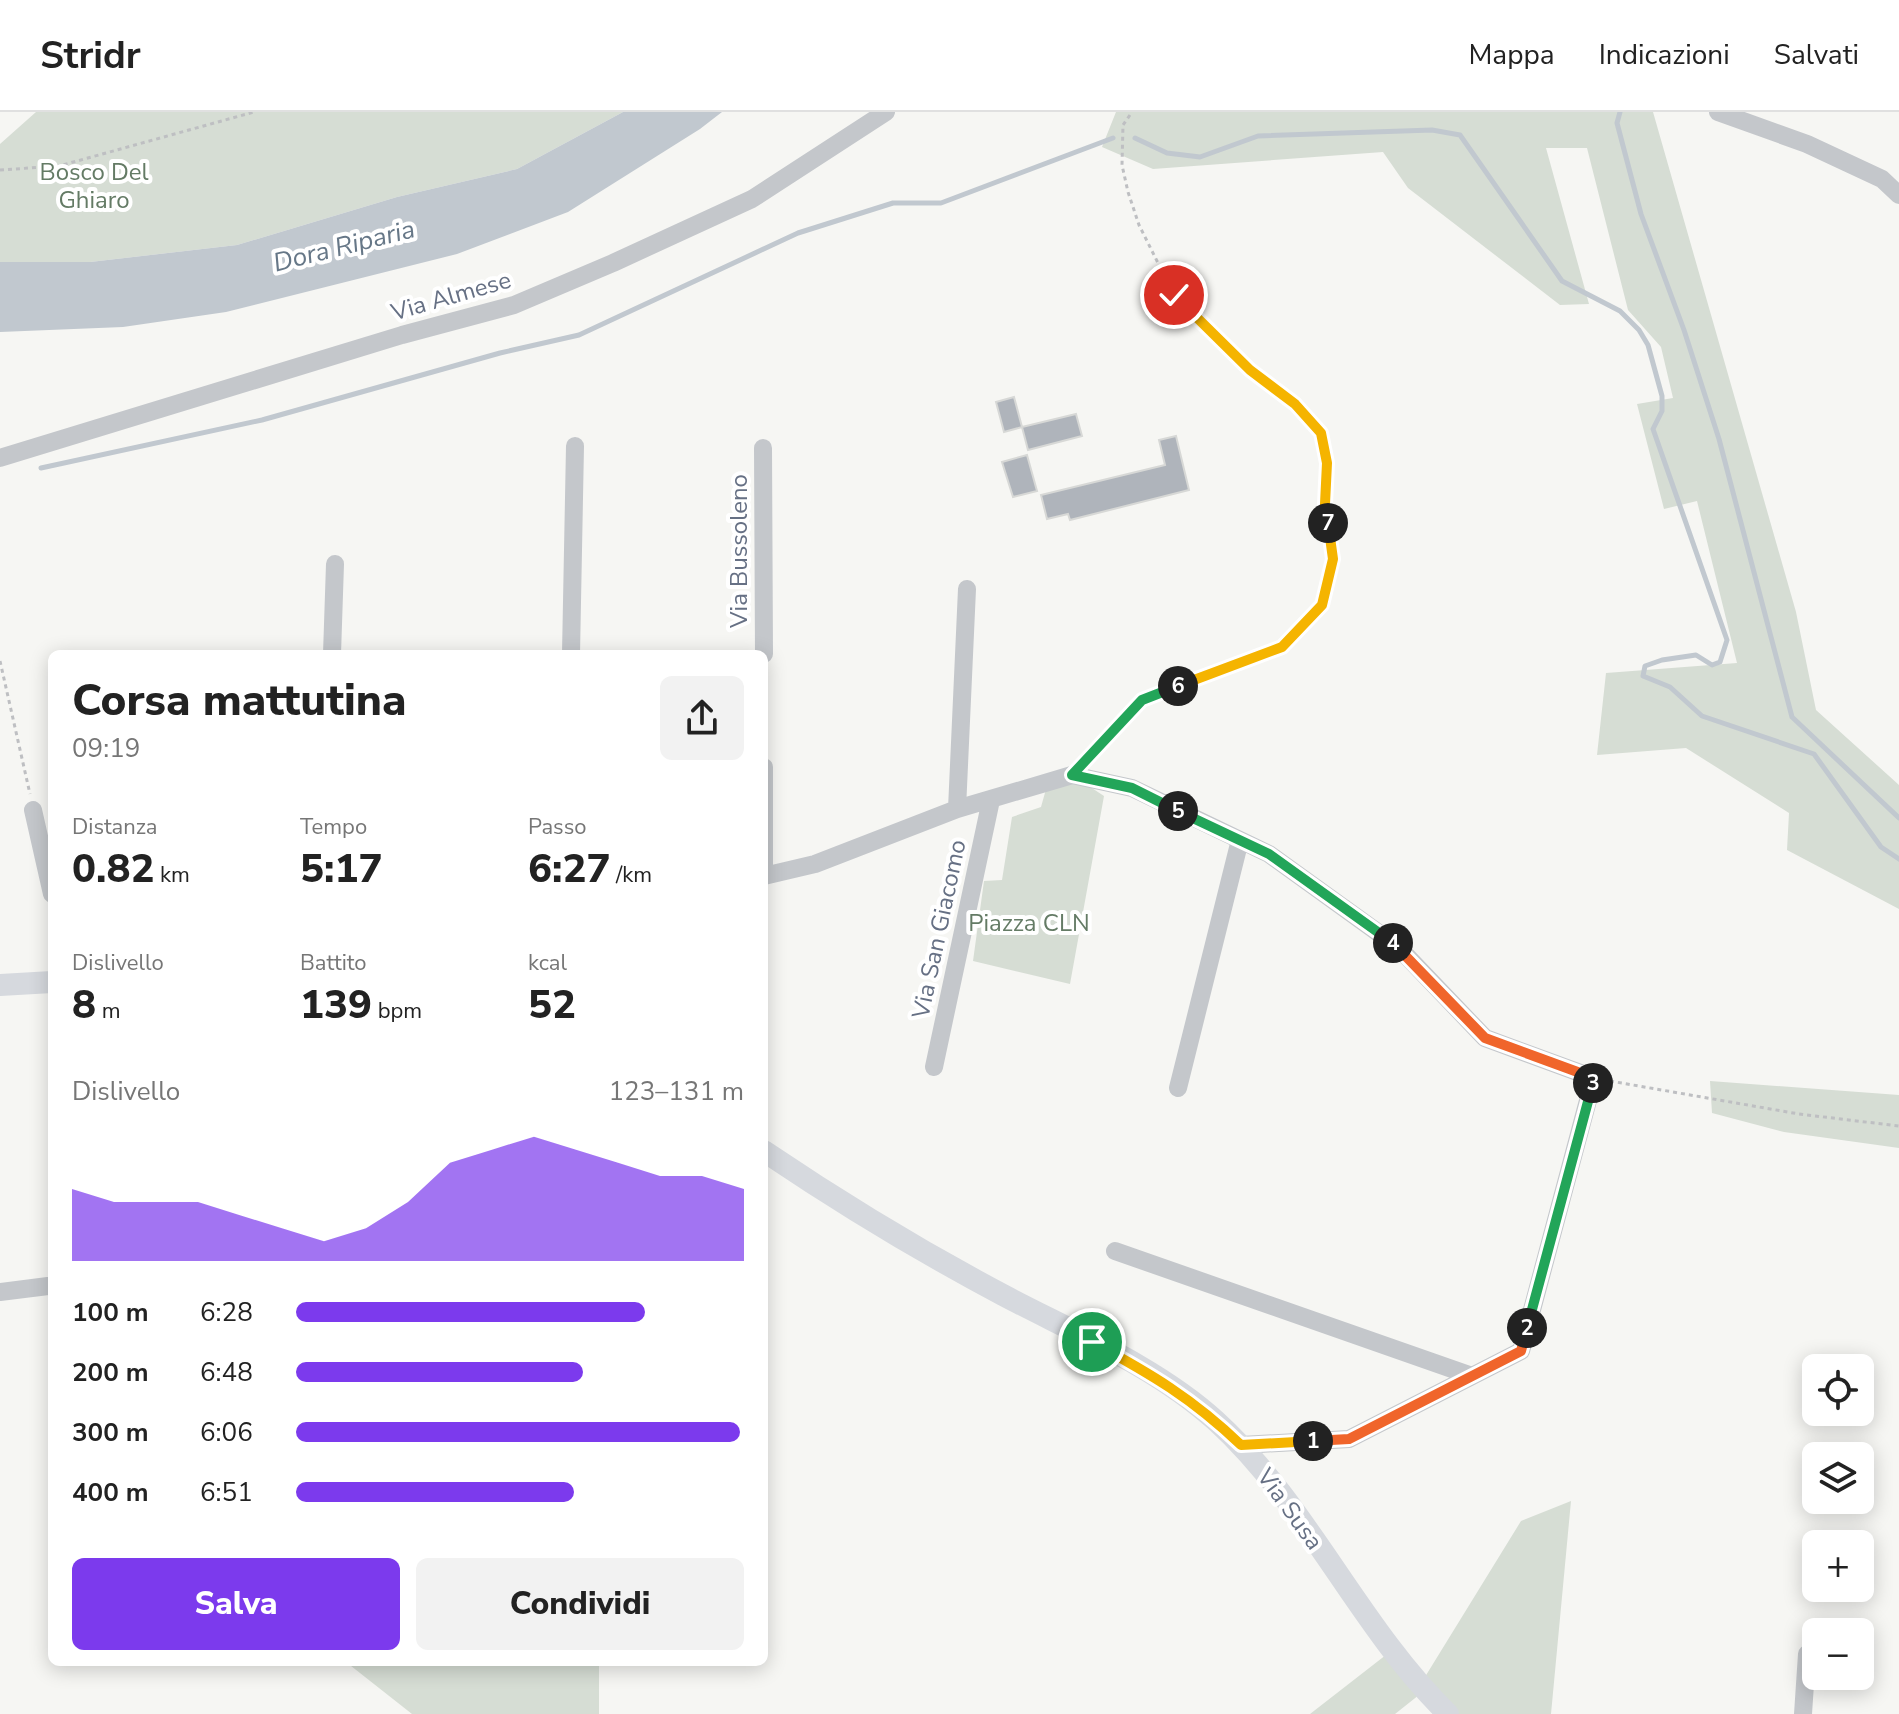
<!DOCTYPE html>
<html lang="it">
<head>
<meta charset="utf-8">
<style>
	:root { --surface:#fff; --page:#f2f2f2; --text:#222; --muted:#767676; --line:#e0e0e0; --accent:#7c3aed }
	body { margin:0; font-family:"Nunito Sans",sans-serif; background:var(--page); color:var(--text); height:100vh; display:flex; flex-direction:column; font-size:30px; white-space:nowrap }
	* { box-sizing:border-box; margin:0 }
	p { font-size:26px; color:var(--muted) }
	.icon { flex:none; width:44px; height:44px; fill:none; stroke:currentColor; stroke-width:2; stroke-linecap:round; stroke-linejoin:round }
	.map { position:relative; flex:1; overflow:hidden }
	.panel { position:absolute; left:48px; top:538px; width:720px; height:1016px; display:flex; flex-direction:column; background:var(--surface); border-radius:12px; box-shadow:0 4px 20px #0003 }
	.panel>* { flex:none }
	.controls { position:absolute; left:1802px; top:1242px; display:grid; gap:16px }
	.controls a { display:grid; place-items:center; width:72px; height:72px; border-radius:12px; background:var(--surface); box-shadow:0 4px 20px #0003; font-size:40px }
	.pin { position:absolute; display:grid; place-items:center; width:68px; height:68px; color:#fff; margin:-34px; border:4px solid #fff; border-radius:50%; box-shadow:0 2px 8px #0007 }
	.km { position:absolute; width:40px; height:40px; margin:-20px; border-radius:50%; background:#222; color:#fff; font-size:22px; line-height:40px; text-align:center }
	.round { display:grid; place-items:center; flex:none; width:84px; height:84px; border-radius:12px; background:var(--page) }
	.head { display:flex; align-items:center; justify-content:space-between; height:136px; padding:0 24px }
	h1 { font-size:44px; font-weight:800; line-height:60px }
	.metrics { display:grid; grid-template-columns:repeat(3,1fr); gap:12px; height:136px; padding:8px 24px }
	.metrics div { display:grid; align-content:center }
	.metrics b { font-size:40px; font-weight:800 }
	.metrics small { font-size:22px; font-weight:400 }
	.metrics p { font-size:22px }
	.chart { height:224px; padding:16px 24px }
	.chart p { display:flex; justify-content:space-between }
	.chart svg { width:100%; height:144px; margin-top:8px; fill:var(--accent); opacity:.7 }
	.action { display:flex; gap:16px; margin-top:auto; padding:16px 24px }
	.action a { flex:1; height:92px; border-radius:12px; background:var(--accent); color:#fff; font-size:32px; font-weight:800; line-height:92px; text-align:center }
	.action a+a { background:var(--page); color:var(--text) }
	ul { padding:0 24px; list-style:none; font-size:26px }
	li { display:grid; grid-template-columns:128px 96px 1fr; align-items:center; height:60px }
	li i { height:20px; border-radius:10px; background:var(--accent) }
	header { display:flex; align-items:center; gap:48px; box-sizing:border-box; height:112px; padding:0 40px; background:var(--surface); border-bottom:2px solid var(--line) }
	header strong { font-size:38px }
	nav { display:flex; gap:44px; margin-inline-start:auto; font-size:28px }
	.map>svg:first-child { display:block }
</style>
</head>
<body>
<header>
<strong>Stridr</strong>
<nav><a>Mappa</a><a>Indicazioni</a><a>Salvati</a></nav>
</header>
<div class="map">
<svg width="1899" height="1602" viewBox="0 0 1899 1602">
	<rect width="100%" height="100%" fill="#f6f6f3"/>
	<!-- green -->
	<path fill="#d6ddd4" d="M36,0H623L517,57L397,85L237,133L90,150H0V32Z
		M1116,0H1653L1796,500L1816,598L1899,673V797L1787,738L1789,701L1686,636L1597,643L1606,561L1737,551L1697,389L1664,397L1637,292L1673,286L1661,235L1628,198L1587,36H1546L1589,192L1560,193L1408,76L1383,40L1153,57L1102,35Z
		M1072,663L1104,684L1070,872L973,849L984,769L1002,768L1012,705L1041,695L1048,670Z
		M1710,969L1899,983V1036L1784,1020L1712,1001Z
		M1571,1389L1551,1602H1448L1424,1579L1395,1602H1310L1391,1539L1420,1573L1521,1409Z
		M346,1550H599V1602H412Z"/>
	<!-- water -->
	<path fill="#c1c8cf" d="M623,0H722L700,17L568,100L457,142L226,200L123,215L0,220V150H90L237,133L397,85L517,57Z"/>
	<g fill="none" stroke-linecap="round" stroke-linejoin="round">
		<!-- stream -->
		<path stroke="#c1c8cf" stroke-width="5" d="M1620,0L1617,11L1641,102L1684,218L1719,327L1792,605L1899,706
			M1135,26L1167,41L1200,45L1258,24L1432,18L1460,23L1562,169L1620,199L1639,218L1648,233L1662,284V299L1653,317L1727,528L1720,550L1712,553L1696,543L1662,548L1645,554L1643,564L1670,575L1702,604L1814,642L1881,735L1899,747
			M41,356L262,308L500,241L579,223L798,121L893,91H941L1113,26"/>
	</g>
	<!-- building -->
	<path fill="#afb4bb" stroke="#d7d8d6" stroke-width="2" d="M1014,285L1022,315L1004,320L996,290Z
		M1076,302L1082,324L1028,338L1022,315Z
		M1176,324L1189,378L1070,408L1068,402L1047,407L1041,383L1165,353L1159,328Z
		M1027,343L1037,379L1013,385L1002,350Z"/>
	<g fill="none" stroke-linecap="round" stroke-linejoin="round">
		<!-- path -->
		<path stroke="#bebfc2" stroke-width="3" stroke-dasharray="4 4" stroke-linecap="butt" d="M0,58L59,54L254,0
			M0,549L30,682
			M1085,648L1142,588L1282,535L1322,493L1333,447L1325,392L1327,351L1321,321L1295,292L1250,258L1174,183L1139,113L1128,80L1122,53L1123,13L1132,0
			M1610,969L1799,1002L1899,1014"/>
		<!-- minor -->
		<path stroke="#c4c7cb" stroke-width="18" d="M1718,0L1807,32L1882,67L1899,83
			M763,336L764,542
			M0,346L402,223L514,193L613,151L752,87L886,0
			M332,542L335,452
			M571,542L575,334
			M764,655V764
			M957,697L967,477
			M33,698L52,782
			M764,764L815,752L957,697L1072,663L1132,676L1269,742L1398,835L1485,926L1594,966L1521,1239L1349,1327L1241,1333
			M934,955L991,688
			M1178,976L1240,728
			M1115,1139L1472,1264
			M0,1180L48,1174
			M1803,1602L1807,1542"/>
		<!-- major -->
		<path stroke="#d6d9de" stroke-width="22" d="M0,873L52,870
			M764,1039C841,1091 920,1139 1003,1183C1073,1220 1157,1255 1216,1309C1308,1393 1358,1514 1448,1602"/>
	</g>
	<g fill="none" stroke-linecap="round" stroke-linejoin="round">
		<!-- split-1 casing -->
		<g stroke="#fff" stroke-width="16">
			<path id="split-1" d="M1092,1230C1151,1262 1192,1286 1241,1333L1313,1329"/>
		</g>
		<!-- split-2 casing -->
		<g stroke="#fff" stroke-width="16">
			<path id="split-2" d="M1313,1329L1349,1327L1521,1239L1527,1216"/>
		</g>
		<!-- split-3 casing -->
		<g stroke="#fff" stroke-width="16">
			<path id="split-3" d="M1527,1216L1593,971"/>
		</g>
		<!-- split-4 casing -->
		<g stroke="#fff" stroke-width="16">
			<path id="split-4" d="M1393,831L1485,926L1594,966L1593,971"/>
		</g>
		<!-- split-5 casing -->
		<g stroke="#fff" stroke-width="16">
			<path id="split-5" d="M1178,699L1269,742L1393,831"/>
		</g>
		<!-- split-6 casing -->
		<g stroke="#fff" stroke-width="16">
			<path id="split-6" d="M1178,574L1142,588L1072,663L1132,676L1178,699"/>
		</g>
		<!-- split-7 casing -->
		<g stroke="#fff" stroke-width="16">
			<path id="split-7" d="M1178,574L1282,535L1322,493L1333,447L1328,411"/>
		</g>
		<!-- split-8 casing -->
		<g stroke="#fff" stroke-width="16">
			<path id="split-8" d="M1174,183L1250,258L1295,292L1321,321L1327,351L1325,392L1328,411"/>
		</g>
		<!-- split-1 -->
		<use href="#split-1" stroke="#f5b400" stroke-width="10"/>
		<!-- split-2 -->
		<use href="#split-2" stroke="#f0652b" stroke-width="10"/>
		<!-- split-3 -->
		<use href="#split-3" stroke="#22a559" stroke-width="10"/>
		<!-- split-4 -->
		<use href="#split-4" stroke="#f0652b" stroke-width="10"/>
		<!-- split-5 -->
		<use href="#split-5" stroke="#22a559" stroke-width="10"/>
		<!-- split-6 -->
		<use href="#split-6" stroke="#22a559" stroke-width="10"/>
		<!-- split-7 -->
		<use href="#split-7" stroke="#f5b400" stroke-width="10"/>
		<!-- split-8 -->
		<use href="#split-8" stroke="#f5b400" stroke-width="10"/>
	</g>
	<g text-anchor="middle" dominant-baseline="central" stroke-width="8" stroke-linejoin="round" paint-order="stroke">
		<!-- park labels -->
		<g font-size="24" fill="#647b65" stroke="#fff">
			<text x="94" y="60">Bosco Del<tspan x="94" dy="28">Ghiaro</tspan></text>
			<text x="1029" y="811">Piazza CLN</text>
		</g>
		<!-- street labels -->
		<g font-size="24" fill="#667084" stroke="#fff">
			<text transform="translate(451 184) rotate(-16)">Via Almese</text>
			<text transform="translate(739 439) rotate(-90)">Via Bussoleno</text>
			<text transform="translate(939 817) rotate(-78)">Via San Giacomo</text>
			<text transform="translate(1290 1397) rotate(54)">Via Susa</text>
		</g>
		<!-- water labels -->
		<g font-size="26" font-style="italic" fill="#667787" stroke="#fff">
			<text transform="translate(344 134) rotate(-14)">Dora Riparia</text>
		</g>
	</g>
</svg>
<div class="controls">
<a><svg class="icon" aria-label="locate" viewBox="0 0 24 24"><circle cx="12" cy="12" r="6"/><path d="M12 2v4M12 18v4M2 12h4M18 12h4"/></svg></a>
<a><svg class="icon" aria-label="layers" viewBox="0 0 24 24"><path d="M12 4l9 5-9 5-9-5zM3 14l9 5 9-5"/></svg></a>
<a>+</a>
<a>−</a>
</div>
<div class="pin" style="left:1092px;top:1230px;background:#1e9e55"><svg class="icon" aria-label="arrive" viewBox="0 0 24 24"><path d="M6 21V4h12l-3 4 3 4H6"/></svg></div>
<div class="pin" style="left:1174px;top:183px;background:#d93025"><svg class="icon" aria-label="check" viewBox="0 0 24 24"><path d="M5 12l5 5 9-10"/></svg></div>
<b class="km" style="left:1313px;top:1329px">1</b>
<b class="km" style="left:1527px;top:1216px">2</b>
<b class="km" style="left:1593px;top:971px">3</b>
<b class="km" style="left:1393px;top:831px">4</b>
<b class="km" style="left:1178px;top:699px">5</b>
<b class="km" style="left:1178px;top:574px">6</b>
<b class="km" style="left:1328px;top:411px">7</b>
<section class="panel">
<div class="head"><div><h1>Corsa mattutina</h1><p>09:19</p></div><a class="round"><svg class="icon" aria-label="share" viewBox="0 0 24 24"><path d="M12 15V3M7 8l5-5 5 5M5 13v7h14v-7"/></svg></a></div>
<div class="metrics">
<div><p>Distanza</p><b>0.82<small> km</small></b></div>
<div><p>Tempo</p><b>5:17</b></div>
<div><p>Passo</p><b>6:27<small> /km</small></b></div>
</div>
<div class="metrics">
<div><p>Dislivello</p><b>8<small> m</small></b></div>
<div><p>Battito</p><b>139<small> bpm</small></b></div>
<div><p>kcal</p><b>52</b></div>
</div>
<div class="chart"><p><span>Dislivello</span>123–131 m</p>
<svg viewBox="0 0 160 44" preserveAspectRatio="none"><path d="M0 44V22L10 26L20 26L30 26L40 30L50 34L60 38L70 34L80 26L90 14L100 10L110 6L120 10L130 14L140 18L150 18L160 22V44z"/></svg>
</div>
<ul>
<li><b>100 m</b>6:28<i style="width:78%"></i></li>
<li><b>200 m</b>6:48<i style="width:64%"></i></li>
<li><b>300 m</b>6:06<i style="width:99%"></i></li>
<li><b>400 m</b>6:51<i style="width:62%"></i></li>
</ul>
<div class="action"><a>Salva</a><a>Condividi</a></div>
</section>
</div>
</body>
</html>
